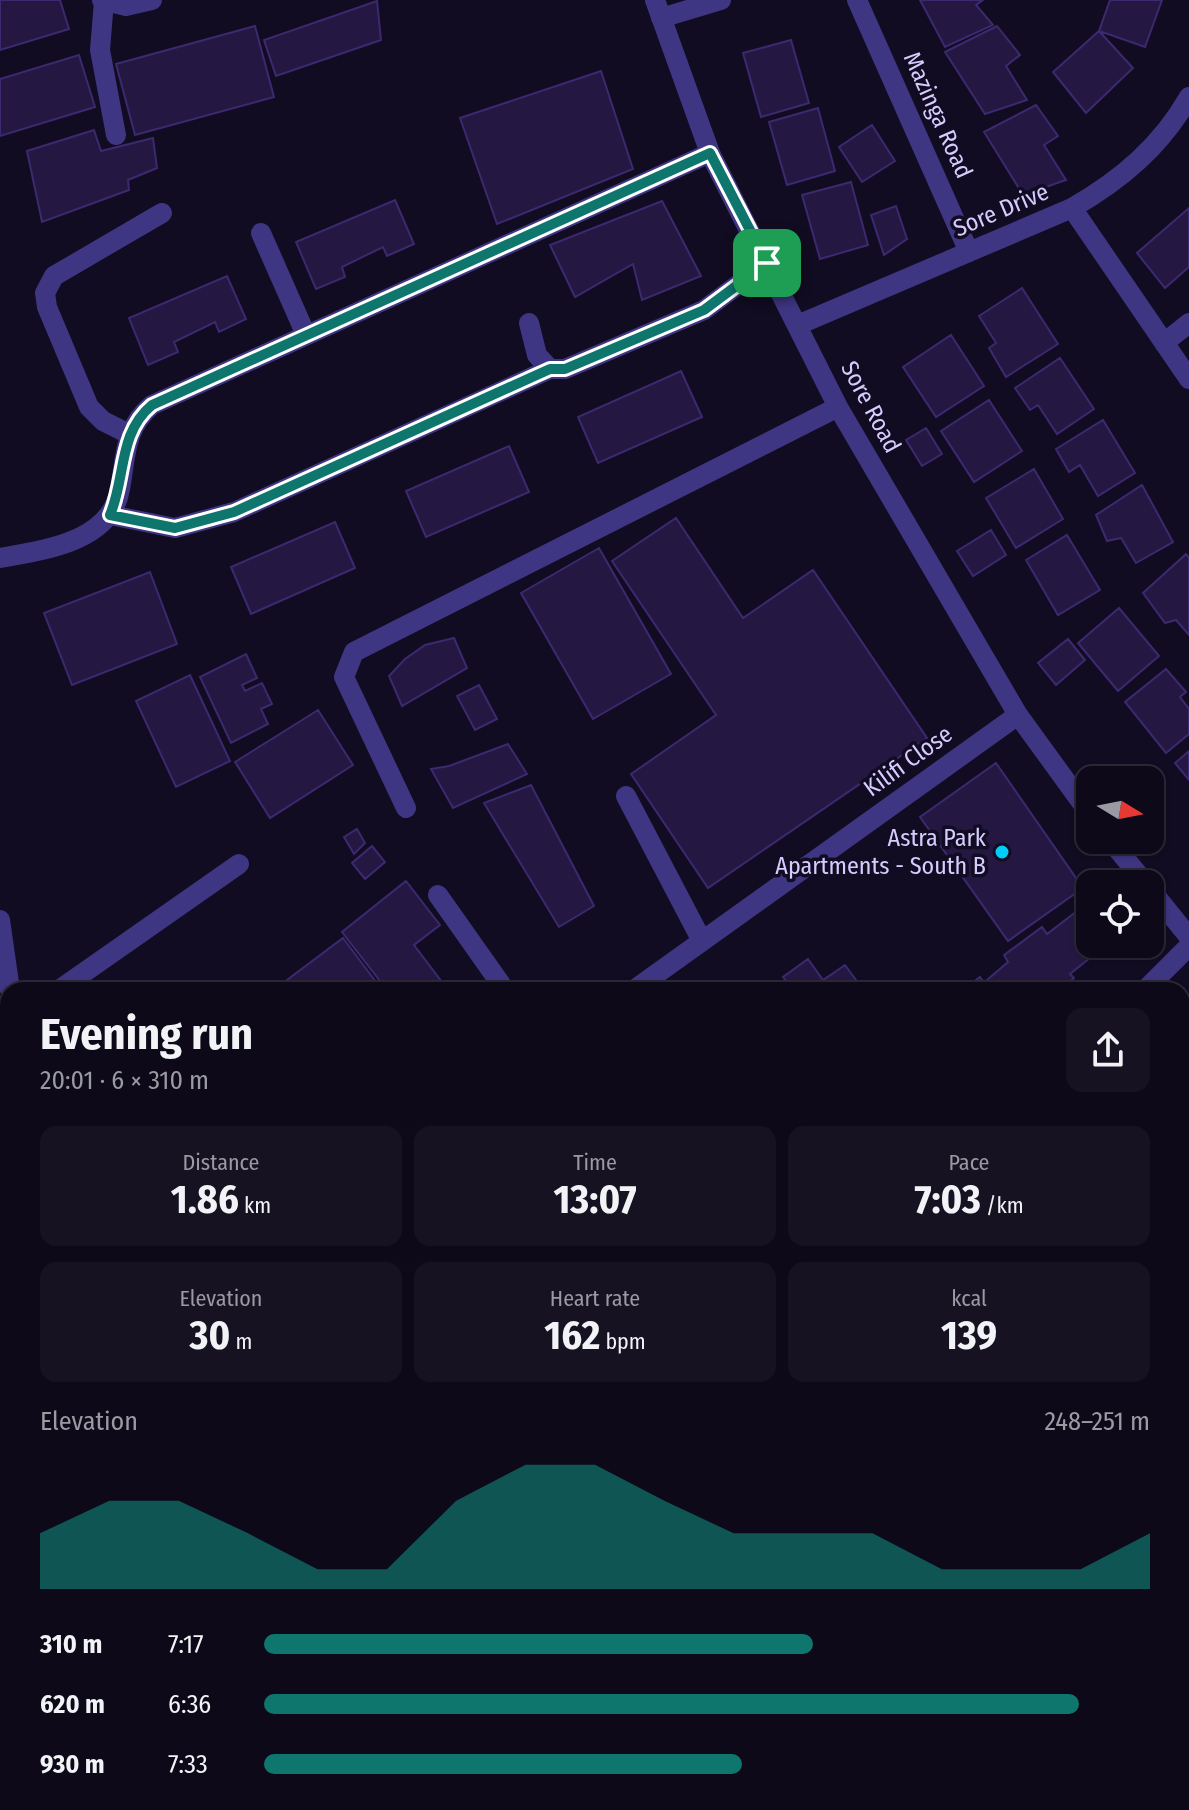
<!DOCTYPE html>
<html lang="en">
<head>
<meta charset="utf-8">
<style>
	:root { --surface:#0d0919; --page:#161222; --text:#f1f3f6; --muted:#9a9aa2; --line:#2d2a38; --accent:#0f766e }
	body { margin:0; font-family:"Fira Sans Condensed",sans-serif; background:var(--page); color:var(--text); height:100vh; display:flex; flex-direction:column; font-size:30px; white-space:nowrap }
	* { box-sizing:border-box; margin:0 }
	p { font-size:26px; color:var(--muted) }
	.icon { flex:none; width:44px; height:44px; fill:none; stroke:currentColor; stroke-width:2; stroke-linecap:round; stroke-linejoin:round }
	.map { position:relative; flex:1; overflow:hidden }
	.drawer { position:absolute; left:0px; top:982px; width:1190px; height:828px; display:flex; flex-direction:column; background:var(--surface); border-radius:24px 24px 0 0; box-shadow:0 2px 6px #0004,0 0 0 2px var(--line) }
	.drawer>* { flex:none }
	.needle { width:52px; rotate:100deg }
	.buttons { position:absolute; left:1076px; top:766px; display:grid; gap:16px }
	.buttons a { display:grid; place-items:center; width:88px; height:88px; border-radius:16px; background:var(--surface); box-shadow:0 2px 6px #0004,0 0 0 2px var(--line); font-size:40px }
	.pin { position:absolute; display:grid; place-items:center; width:68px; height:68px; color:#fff; margin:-34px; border-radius:16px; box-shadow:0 4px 12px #0006 }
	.round { display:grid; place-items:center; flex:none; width:84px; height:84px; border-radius:16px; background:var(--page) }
	.summary { display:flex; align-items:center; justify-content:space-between; height:136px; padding:0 40px }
	h1 { font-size:44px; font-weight:700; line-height:60px }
	.stats { display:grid; grid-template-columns:repeat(3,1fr); gap:12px; height:136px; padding:8px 40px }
	.stats div { display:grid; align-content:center; border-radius:16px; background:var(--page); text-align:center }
	.stats b { font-size:40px; font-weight:700 }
	.stats small { font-size:22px; font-weight:400 }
	.stats p { font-size:22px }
	.chart { height:224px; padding:16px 40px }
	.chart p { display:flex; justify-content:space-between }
	.chart svg { width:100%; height:144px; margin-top:8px; fill:var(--accent); opacity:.7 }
	ul { padding:0 40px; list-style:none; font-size:26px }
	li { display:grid; grid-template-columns:128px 96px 1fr; align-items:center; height:60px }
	li i { height:20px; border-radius:10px; background:var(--accent) }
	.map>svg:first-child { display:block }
</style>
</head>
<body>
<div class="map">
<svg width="1189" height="1810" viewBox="0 0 1189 1810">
	<rect width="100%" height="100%" fill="#110c21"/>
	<!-- building -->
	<path fill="#241843" stroke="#3c296f" stroke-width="2" d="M0,0H60L69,29L0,50Z
		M920,0H983L976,5L993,25L945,47Z
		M1110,0H1162L1145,47L1099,31Z
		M377,1L381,40L276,76L264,40Z
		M255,26L274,97L135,135L116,64Z
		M997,26L1020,55L1006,66L1027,100L985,114L945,52Z
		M1099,31L1133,68L1086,113L1053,72Z
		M791,40L809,103L761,117L743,53Z
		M79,55L95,107L0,136V79Z
		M601,71L633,169L497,224L460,118Z
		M1036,105L1058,136L1044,145L1066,180L1023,195L984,132Z
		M818,108L835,171L787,185L769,122Z
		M872,125L895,161L862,182L839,147Z
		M94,130L101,151L153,138L157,168L128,180L129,190L42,222L27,151Z
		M851,182L868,245L820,259L802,195Z
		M395,200L414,244L387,256L383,247L342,267L345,277L316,289L296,242Z
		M662,201L701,276L642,300L633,264L575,297L550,245Z
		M896,206L907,239L884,255L871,215Z
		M1189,208V267L1165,288L1137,253Z
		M227,276L246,319L219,332L215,322L174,342L178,352L148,365L129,318Z
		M1022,288L1058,344L1006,377L989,348L996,343L979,316Z
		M951,335L984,386L936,417L903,367Z
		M1060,358L1094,409L1057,434L1038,405L1030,410L1015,388Z
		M681,371L702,417L598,463L578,417Z
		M989,400L1022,451L974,482L941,431Z
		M1103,420L1135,473L1098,496L1080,465L1069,472L1056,449Z
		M926,428L942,454L922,466L906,440Z
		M509,446L529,492L426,537L406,491Z
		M1034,469L1063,519L1016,548L986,498Z
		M1142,485L1173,542L1136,563L1121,538L1107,541L1096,515Z
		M676,518L743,618L813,570L927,738L708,888L631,774L716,715L612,561Z
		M335,522L355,568L251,614L231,567Z
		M991,530L1006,555L973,576L957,551Z
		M1067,535L1100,590L1058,615L1026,560Z
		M599,548L671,674L593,719L521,593Z
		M1186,554L1189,558V635L1176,620L1165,623L1143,593Z
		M150,572L177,644L72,685L44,613Z
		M1119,608L1159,656L1118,691L1078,643Z
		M454,638L467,668L402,706L389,676L405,659L425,645Z
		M1068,639L1085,660L1056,685L1038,663Z
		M246,654L257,678L242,685L245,691L262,683L272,704L261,709L268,724L231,743L200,677Z
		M1166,669L1186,692L1180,697L1189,709V734L1166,753L1125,702Z
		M190,675L230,761L176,787L136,701Z
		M479,685L497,719L475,730L457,696Z
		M318,710L353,765L270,818L235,762Z
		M508,744L527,774L453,808L431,769L449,766Z
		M1189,751V780L1175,763Z
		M996,763L1083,888L1008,941L920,817Z
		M531,785L594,906L559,927L484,803Z
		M357,829L365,843L354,854L344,837Z
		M372,846L385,862L365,879L352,863Z
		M406,881L440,925L414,945L448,990H387L342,932Z
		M1090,901V944H1094L1091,946L1096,953L1070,974L1074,978L1060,990H994L987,980L1008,962L1004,955L1042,927L1047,934Z
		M343,938L382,990H294L287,980Z
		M808,959L823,980L845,965L859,984L851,990H793L783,977Z
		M980,977L990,990H963Z
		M1182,1057L1189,1065V1075L1182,1082Z
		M1189,1127V1203L1182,1197V1135Z
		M0,1305H8V1357H0Z
		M1182,1402L1189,1410V1612L1182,1618Z
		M0,1462L8,1463V1501H0Z
		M0,1769H8L10,1810H0Z
		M12,1802H39V1810H11Z
		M43,1802H73L74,1810H44Z
		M75,1802H105V1810H75Z
		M109,1802H133V1810H110Z
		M140,1802H168L169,1810H141Z
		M170,1802H197V1810H169Z
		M203,1802H227L226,1810H203Z
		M428,1802H499L492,1810H425L422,1808Z
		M517,1802H649L653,1805L648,1810H509Z
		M715,1802H778L786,1810H707Z
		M778,1802H907L915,1810H786Z
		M907,1802H1010L1002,1810H915Z"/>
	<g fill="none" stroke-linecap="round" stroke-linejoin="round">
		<!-- minor -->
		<path stroke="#3e3682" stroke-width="20" d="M102,0L126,6L152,0
			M655,0L710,153L838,407L1018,715L1090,814
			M857,0L969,252
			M104,1L100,50L116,135
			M661,18L721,0
			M1072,208L1189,379
			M261,233L306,335
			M529,323L537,355L550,369H565L704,310L767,263
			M800,324L1072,208C1121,180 1161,146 1189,97
			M1164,343L1189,323
			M129,434L103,421L89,407L47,307L45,293L54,276L162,213
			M110,515L175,528L234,512L550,369
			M0,558C44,550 111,542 120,489C126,456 124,428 152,405L710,153
			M626,796L702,941
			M406,808L344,677L354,652L838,407
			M1110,840L1146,884
			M1150,889L1189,937
			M438,895L505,990
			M0,920L10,990
			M59,990L239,864
			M634,990L1018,715
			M1145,990L1189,946
			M0,1036L8,1030
			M1182,1303L1189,1295
			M0,1415H8
			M0,1711H8
			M302,1802V1810"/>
	</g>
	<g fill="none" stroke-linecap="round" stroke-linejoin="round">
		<!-- route casing -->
		<g stroke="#fff" stroke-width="16">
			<path id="route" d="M710,153L767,263L704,310L565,369H550L234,512L175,528L110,515C126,477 118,433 152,405Z"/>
		</g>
		<!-- route -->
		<use href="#route" stroke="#0f766e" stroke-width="10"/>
	</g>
	<!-- markers -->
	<circle fill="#00cdf7" stroke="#110c21" stroke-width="3" cx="1002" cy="852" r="8"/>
	<g text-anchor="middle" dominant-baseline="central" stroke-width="7" stroke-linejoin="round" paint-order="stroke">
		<!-- street labels -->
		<g font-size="24" fill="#d6ccff" stroke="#110c21">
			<text transform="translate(938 115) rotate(66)">Mazinga Road</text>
			<text transform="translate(1001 210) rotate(-23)">Sore Drive</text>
			<text transform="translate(871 407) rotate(62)">Sore Road</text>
			<text transform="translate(908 761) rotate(-36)">Kilifi Close</text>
		</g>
		<!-- poi labels -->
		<g font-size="24" fill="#d6ccff" stroke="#110c21" text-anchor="end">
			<text x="986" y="838">Astra Park<tspan x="986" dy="28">Apartments - South B</tspan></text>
		</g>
	</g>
</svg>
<div class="buttons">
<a><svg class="needle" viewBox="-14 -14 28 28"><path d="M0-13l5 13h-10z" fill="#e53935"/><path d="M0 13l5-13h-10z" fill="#9a9aa2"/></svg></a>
<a><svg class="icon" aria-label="locate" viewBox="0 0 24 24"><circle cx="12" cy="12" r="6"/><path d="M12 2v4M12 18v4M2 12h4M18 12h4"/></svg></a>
</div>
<div class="pin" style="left:767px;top:263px;background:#1e9e55"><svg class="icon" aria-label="arrive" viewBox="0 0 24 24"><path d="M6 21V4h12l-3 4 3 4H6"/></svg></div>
<section class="drawer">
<div class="summary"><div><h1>Evening run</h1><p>20:01 · 6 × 310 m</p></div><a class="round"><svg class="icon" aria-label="share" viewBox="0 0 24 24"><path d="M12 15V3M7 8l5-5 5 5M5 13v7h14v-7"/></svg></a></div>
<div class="stats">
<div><p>Distance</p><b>1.86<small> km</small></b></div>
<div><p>Time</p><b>13:07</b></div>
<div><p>Pace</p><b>7:03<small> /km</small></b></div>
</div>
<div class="stats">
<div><p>Elevation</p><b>30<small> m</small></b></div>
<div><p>Heart rate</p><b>162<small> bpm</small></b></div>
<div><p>kcal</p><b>139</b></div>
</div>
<div class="chart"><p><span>Elevation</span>248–251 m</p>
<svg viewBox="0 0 160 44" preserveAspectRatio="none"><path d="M0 44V27L10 17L20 17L30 27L40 38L50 38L60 17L70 6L80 6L90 17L100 27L110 27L120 27L130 38L140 38L150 38L160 27V44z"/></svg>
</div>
<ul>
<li><b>310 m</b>7:17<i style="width:62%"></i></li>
<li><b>620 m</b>6:36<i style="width:92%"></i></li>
<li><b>930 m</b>7:33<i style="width:54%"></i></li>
</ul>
</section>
</div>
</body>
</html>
